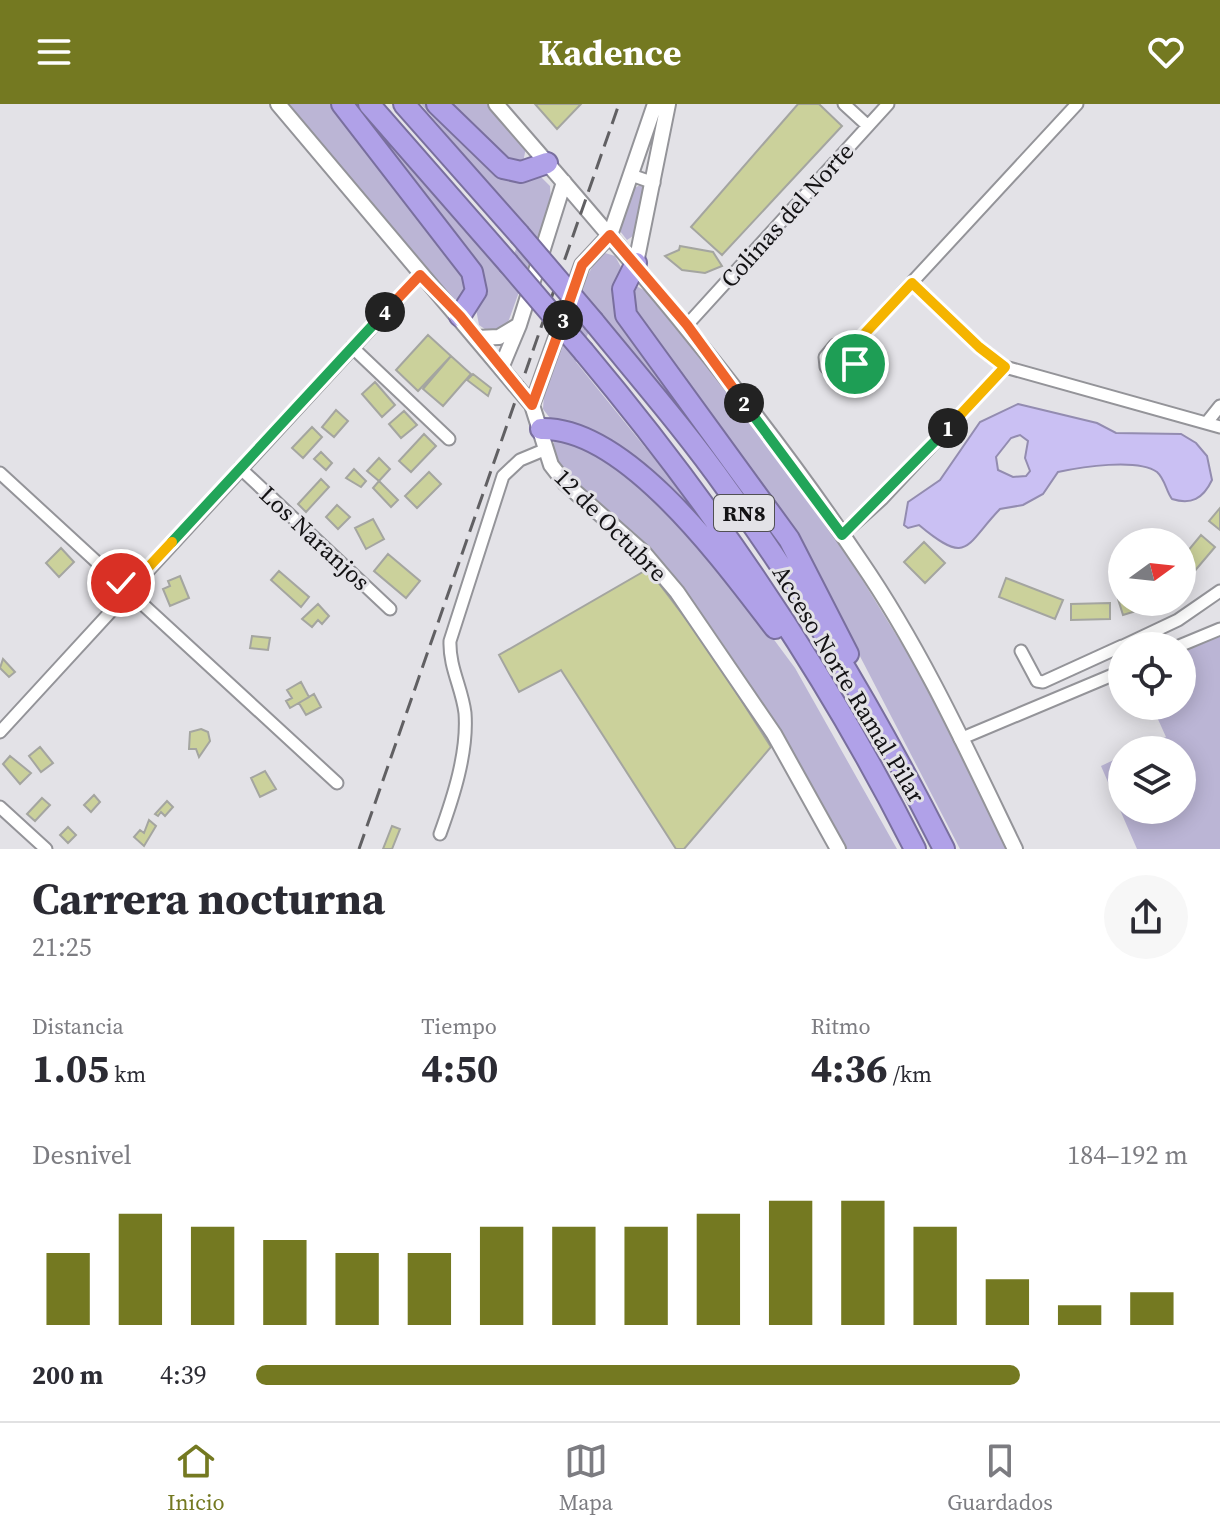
<!DOCTYPE html>
<html lang="es">
<head>
<meta charset="utf-8">
<style>
	:root { --surface:#fff; --page:#f7f7f7; --text:#2b2b33; --muted:#7c7c81; --line:#e1e1e2; --accent:#747921 }
	body { margin:0; font-family:"Source Serif 4",serif; background:var(--page); color:var(--text); height:100vh; display:flex; flex-direction:column; font-size:30px; white-space:nowrap }
	* { box-sizing:border-box; margin:0 }
	p { font-size:26px; color:var(--muted) }
	.icon { flex:none; width:44px; height:44px; fill:none; stroke:currentColor; stroke-width:2; stroke-linecap:round; stroke-linejoin:round }
	.map { position:relative; height:745px; overflow:hidden }
	.panel { display:flex; flex-direction:column; background:var(--surface); flex:1 }
	.panel>* { flex:none }
	.needle { width:52px; rotate:75deg }
	.buttons { position:absolute; left:1108px; top:424px; display:grid; gap:16px }
	.buttons a { display:grid; place-items:center; width:88px; height:88px; border-radius:50%; background:var(--surface); box-shadow:0 4px 20px #0003; font-size:40px }
	.pin { position:absolute; display:grid; place-items:center; width:68px; height:68px; color:#fff; margin:-34px; border:4px solid #fff; border-radius:50%; box-shadow:0 2px 8px #0007 }
	.km { position:absolute; width:40px; height:40px; margin:-20px; border-radius:50%; background:#222; color:#fff; font-size:22px; line-height:40px; text-align:center }
	.round { display:grid; place-items:center; flex:none; width:84px; height:84px; border-radius:42px; background:var(--page) }
	.headline { display:flex; align-items:center; justify-content:space-between; height:136px; padding:0 32px }
	h1 { font-size:44px; font-weight:700; line-height:60px }
	.figures { display:grid; grid-template-columns:repeat(3,1fr); gap:12px; height:136px; padding:8px 32px }
	.figures div { display:grid; align-content:center }
	.figures b { font-size:40px; font-weight:700 }
	.figures small { font-size:22px; font-weight:400 }
	.figures p { font-size:22px }
	.chart { height:224px; padding:16px 32px }
	.chart p { display:flex; justify-content:space-between }
	.chart svg { width:100%; height:144px; margin-top:8px; stroke:var(--accent); stroke-width:6 }
	ul { padding:0 32px; list-style:none; font-size:26px }
	li { display:grid; grid-template-columns:128px 96px 1fr; align-items:center; height:60px }
	li i { height:20px; border-radius:10px; background:var(--accent) }
	header { display:flex; justify-content:space-between; align-items:center; height:104px; padding:0 32px; background:var(--accent); color:#fff; font-size:36px; font-weight:700 }
	.dock { display:flex; justify-content:space-around; align-items:center; height:112px; border-top:2px solid var(--line); background:var(--surface); font-size:22px; color:var(--muted) }
	.dock a { display:grid; justify-items:center; gap:4px }
	.dock .on { color:var(--accent) }
	.map>svg:first-child { display:block }
</style>
</head>
<body>
<header><svg class="icon" aria-label="menu" viewBox="0 0 24 24"><path d="M4 6h16M4 12h16M4 18h16"/></svg>Kadence<svg class="icon" aria-label="heart" viewBox="0 0 24 24"><path d="M12 20l-8-8c-3-5 5-10 8-4 3-6 11-1 8 4z"/></svg></header>
<div class="map">
<svg width="1220" height="745" viewBox="0 0 1220 745">
	<rect width="100%" height="100%" fill="#e3e2e7"/>
	<!-- green -->
	<path fill="#bbb5d5" d="M286,0H332L471,176L459,196L449,194Z
		M421,0H430L492,63L540,72L550,82L551,99L506,224L489,228L479,221L476,205L480,184L356,4L505,172L525,123Z
		M444,0H487L526,44L523,58L515,63Z
		M640,81L644,83L636,130L627,136L620,127L633,85Z
		M605,149L615,152L622,165L617,195L716,349L598,206L576,258L678,384L740,470L683,403L553,318L543,305L544,290C555,262 583,159 605,149Z
		M636,182L652,190L838,436L914,560L1009,745H960L823,481L631,205L632,184Z
		M556,335L580,338L659,396L741,491L795,564L897,745H843C792,654 743,558 676,477C640,434 596,402 558,362L550,345Z
		M1220,525V745H1137L1101,662L1122,652V706H1182V646H1136L1166,633L1152,602H1182V542Z"/>
	<!-- water -->
	<path fill="#cac0f3" stroke="#938cb0" stroke-width="2" fill-rule="evenodd" d="M1018,300L1097,319L1116,329L1181,330L1196,339L1207,352L1212,376C1203,395 1191,401 1172,395C1166,387 1165,375 1157,368C1137,354 1081,363 1058,368L1043,390L1023,401L1000,405C965,441 969,463 919,421L908,424L904,421L908,398L940,376L980,318ZM1020,331L1028,337L1025,354L1030,367L1026,372L1013,373L998,366L996,353L1011,334Z"/>
	<!-- building -->
	<path fill="#cbd19b" stroke="#a4a5a0" stroke-width="2" d="M535,0H581L557,25Z
		M798,0H819L842,22L722,151L691,123Z
		M680,142L713,148L722,162L705,169L682,166L665,152L679,146Z
		M428,231L451,252L418,287L396,266Z
		M451,252L471,270L443,302L423,285Z
		M473,270L491,284L488,292L467,276Z
		M375,278L395,301L382,313L362,290Z
		M336,306L348,317L334,333L322,323Z
		M404,307L417,321L401,334L389,320Z
		M312,323L322,333L303,354L292,344Z
		M424,330L436,342L411,368L399,357Z
		M321,348L332,359L326,366L314,355Z
		M379,354L390,365L379,377L367,367Z
		M354,365L366,377L361,383L346,374Z
		M429,368L441,380L417,404L405,392Z
		M321,375L329,383L306,408L298,400Z
		M379,377L398,396L391,403L373,384Z
		M337,401L350,413L338,425L326,413Z
		M1220,404V426L1209,417Z
		M373,415L384,435L366,445L355,424Z
		M1201,431L1215,443L1182,482V454Z
		M924,438L945,459L925,479L904,458Z
		M61,444L74,458L59,473L46,459Z
		M388,450L420,477L406,494L374,467Z
		M648,465L708,544L771,643L684,745H676L561,566L519,588L499,551Z
		M279,467L309,493L301,503L271,476Z
		M180,472L189,494L170,502L163,485L170,482L168,477Z
		M1006,474L1063,496L1055,515L999,493Z
		M1122,493V498L1159,500L1123,511L1118,495Z
		M1110,499V515L1071,516V500Z
		M318,500L329,512L322,520L318,516L312,523L302,515Z
		M252,532L270,534L268,546L250,544Z
		M3,555L15,568L9,573L0,564Z
		M301,578L309,593L290,604L286,597L292,594L287,586Z
		M314,590L321,603L306,611L299,599Z
		M201,625L208,628L210,637L199,653L196,645H189L190,628Z
		M40,643L53,659L41,668L29,652Z
		M10,652L31,669L20,680L3,660Z
		M265,667L276,685L260,693L251,674Z
		M94,691L100,698L91,708L84,701Z
		M42,694L50,701L35,717L27,710Z
		M167,697L173,703L165,712L161,708L158,712L155,710Z
		M149,716L156,722L144,742L134,733L140,726L144,729Z
		M392,722L400,725L392,745H383Z
		M68,723L76,731L68,739L60,731Z"/>
	<g fill="none" stroke-linecap="round" stroke-linejoin="round">
		<!-- minor casing -->
		<g stroke="#949499" stroke-width="15">
			<path id="minor" d="M844,0L868,22
				M631,71L654,79
				M912,179L979,243L1005,263L1220,323
				M687,221L888,0
				M835,241H854L855,260L845,271H834L826,263L825,253Z
				M854,241L1077,0
				M352,243L449,335
				M1208,317L1220,302
				M240,364L390,505
				M0,369L337,679
				M842,431L882,395L1005,263
				M1123,542L1178,516L1220,487
				M1179,542L1220,525
				M1021,547L1037,577L1043,578L1122,542
				M0,628L420,171
				M960,635L1122,567
				M0,703L46,745
				M440,730C453,694 468,649 465,609C462,584 449,563 450,537L503,372L520,356L544,346"/>
		</g>
		<!-- tertiary casing -->
		<g stroke="#949499" stroke-width="18">
			<path id="tertiary" d="M278,0L532,301L551,361L565,379L644,449L677,488L774,630L838,745
				M496,0C624,147 752,295 861,458C922,547 968,648 1015,745
				M636,159L668,0
				M476,234L499,233L519,221
				M501,264L519,221L564,78
				M532,301L582,161L610,131L655,0"/>
		</g>
		<!-- motorway casing -->
		<g stroke="#796f9e" stroke-width="24">
			<path id="motorway" d="M342,0L472,168L476,187L460,212
				M369,0L508,159
				M404,0L519,130
				M437,0L503,64L521,68L547,59
				M636,159L623,185L626,211L789,435L848,550
				M594,218C639,273 686,327 727,385C810,498 881,620 944,745
				M584,248C713,402 825,566 915,745
				M541,325C627,322 727,462 775,524"/>
		</g>
		<!-- minor -->
		<use href="#minor" stroke="#fff" stroke-width="11"/>
		<!-- tertiary -->
		<use href="#tertiary" stroke="#fff" stroke-width="14"/>
		<!-- motorway -->
		<use href="#motorway" stroke="#b0a1e8" stroke-width="20"/>
		<!-- rail -->
		<path stroke="#616063" stroke-width="3" stroke-dasharray="16 8" stroke-linecap="butt" d="M359,745L619,0"/>
		<!-- motorway-bridge casing -->
		<g stroke="#796f9e" stroke-width="24" stroke-linecap="butt">
			<path id="motorway-bridge" d="M519,130L594,218
				M508,159L584,248"/>
		</g>
		<!-- motorway-bridge -->
		<use href="#motorway-bridge" stroke="#b0a1e8" stroke-width="20"/>
	</g>
	<g fill="none" stroke-linecap="round" stroke-linejoin="round">
		<!-- split-1 casing -->
		<g stroke="#fff" stroke-width="16">
			<path id="split-1" d="M855,260L854,241L912,179L979,243L1005,263L948,324"/>
		</g>
		<!-- split-2 casing -->
		<g stroke="#fff" stroke-width="16">
			<path id="split-2" d="M744,299L842,431L948,324"/>
		</g>
		<!-- split-3 casing -->
		<g stroke="#fff" stroke-width="16">
			<path id="split-3" d="M563,216L582,161L610,131L687,221L744,299"/>
		</g>
		<!-- split-4 casing -->
		<g stroke="#fff" stroke-width="16">
			<path id="split-4" d="M385,208L420,171L460,212L532,301L563,216"/>
		</g>
		<!-- split-5 casing -->
		<g stroke="#fff" stroke-width="16">
			<path id="split-5" d="M172,438L385,208"/>
		</g>
		<!-- split-6 casing -->
		<g stroke="#fff" stroke-width="16">
			<path id="split-6" d="M121,479L128,485L172,438"/>
		</g>
		<!-- split-1 -->
		<use href="#split-1" stroke="#f5b400" stroke-width="10"/>
		<!-- split-2 -->
		<use href="#split-2" stroke="#22a559" stroke-width="10"/>
		<!-- split-3 -->
		<use href="#split-3" stroke="#f0652b" stroke-width="10"/>
		<!-- split-4 -->
		<use href="#split-4" stroke="#f0652b" stroke-width="10"/>
		<!-- split-5 -->
		<use href="#split-5" stroke="#22a559" stroke-width="10"/>
		<!-- split-6 -->
		<use href="#split-6" stroke="#f5b400" stroke-width="10"/>
	</g>
	<g text-anchor="middle" dominant-baseline="central" stroke-width="6" stroke-linejoin="round" paint-order="stroke">
		<!-- shield labels -->
		<rect fill="#e3e2e7" stroke="#515053" stroke-width="2" x="714" y="391" width="60" height="36" rx="6"/>
		<g font-size="22" font-weight="bold" fill="#131214">
			<text x="744" y="409">RN8</text>
		</g>
		<!-- street labels -->
		<g font-size="24" fill="#131214" stroke="#e3e2e7">
			<text transform="translate(787 111) rotate(-48)">Colinas del Norte</text>
			<text transform="translate(611 421) rotate(45)">12 de Octubre</text>
			<text transform="translate(315 434) rotate(43)">Los Naranjos</text>
			<text transform="translate(849 580) rotate(59)">Acceso Norte Ramal Pilar</text>
		</g>
	</g>
</svg>
<div class="buttons">
<a><svg class="needle" viewBox="-14 -14 28 28"><path d="M0-13l5 13h-10z" fill="#e53935"/><path d="M0 13l5-13h-10z" fill="#7c7c81"/></svg></a>
<a><svg class="icon" aria-label="locate" viewBox="0 0 24 24"><circle cx="12" cy="12" r="6"/><path d="M12 2v4M12 18v4M2 12h4M18 12h4"/></svg></a>
<a><svg class="icon" aria-label="layers" viewBox="0 0 24 24"><path d="M12 4l9 5-9 5-9-5zM3 14l9 5 9-5"/></svg></a>
</div>
<div class="pin" style="left:855px;top:260px;background:#1e9e55"><svg class="icon" aria-label="arrive" viewBox="0 0 24 24"><path d="M6 21V4h12l-3 4 3 4H6"/></svg></div>
<div class="pin" style="left:121px;top:479px;background:#d93025"><svg class="icon" aria-label="check" viewBox="0 0 24 24"><path d="M5 12l5 5 9-10"/></svg></div>
<b class="km" style="left:948px;top:324px">1</b>
<b class="km" style="left:744px;top:299px">2</b>
<b class="km" style="left:563px;top:216px">3</b>
<b class="km" style="left:385px;top:208px">4</b>
</div>
<section class="panel">
<div class="headline"><div><h1>Carrera nocturna</h1><p>21:25</p></div><a class="round"><svg class="icon" aria-label="share" viewBox="0 0 24 24"><path d="M12 15V3M7 8l5-5 5 5M5 13v7h14v-7"/></svg></a></div>
<div class="figures">
<div><p>Distancia</p><b>1.05<small> km</small></b></div>
<div><p>Tiempo</p><b>4:50</b></div>
<div><p>Ritmo</p><b>4:36<small> /km</small></b></div>
</div>
<div class="chart"><p><span>Desnivel</span>184–192 m</p>
<svg viewBox="0 0 160 44" preserveAspectRatio="none"><path d="M5 44V22M15 44V10M25 44V14M35 44V18M45 44V22M55 44V22M65 44V14M75 44V14M85 44V14M95 44V10M105 44V6M115 44V6M125 44V14M135 44V30M145 44V38M155 44V34"/></svg>
</div>
<ul>
<li><b>200 m</b>4:39<i style="width:82%"></i></li>
</ul>
</section>
<nav class="dock">
<a class="on"><svg class="icon" aria-label="home" viewBox="0 0 24 24"><path d="M3 11l9-7 9 7M6 9v11h12V9"/></svg>Inicio</a>
<a><svg class="icon" aria-label="map" viewBox="0 0 24 24"><path d="M3 6l6-2 6 2 6-2v14l-6 2-6-2-6 2zM9 4v14M15 6v14"/></svg>Mapa</a>
<a><svg class="icon" aria-label="saved" viewBox="0 0 24 24"><path d="M7 4h10v16l-5-4-5 4z"/></svg>Guardados</a>
</nav>
</body>
</html>
